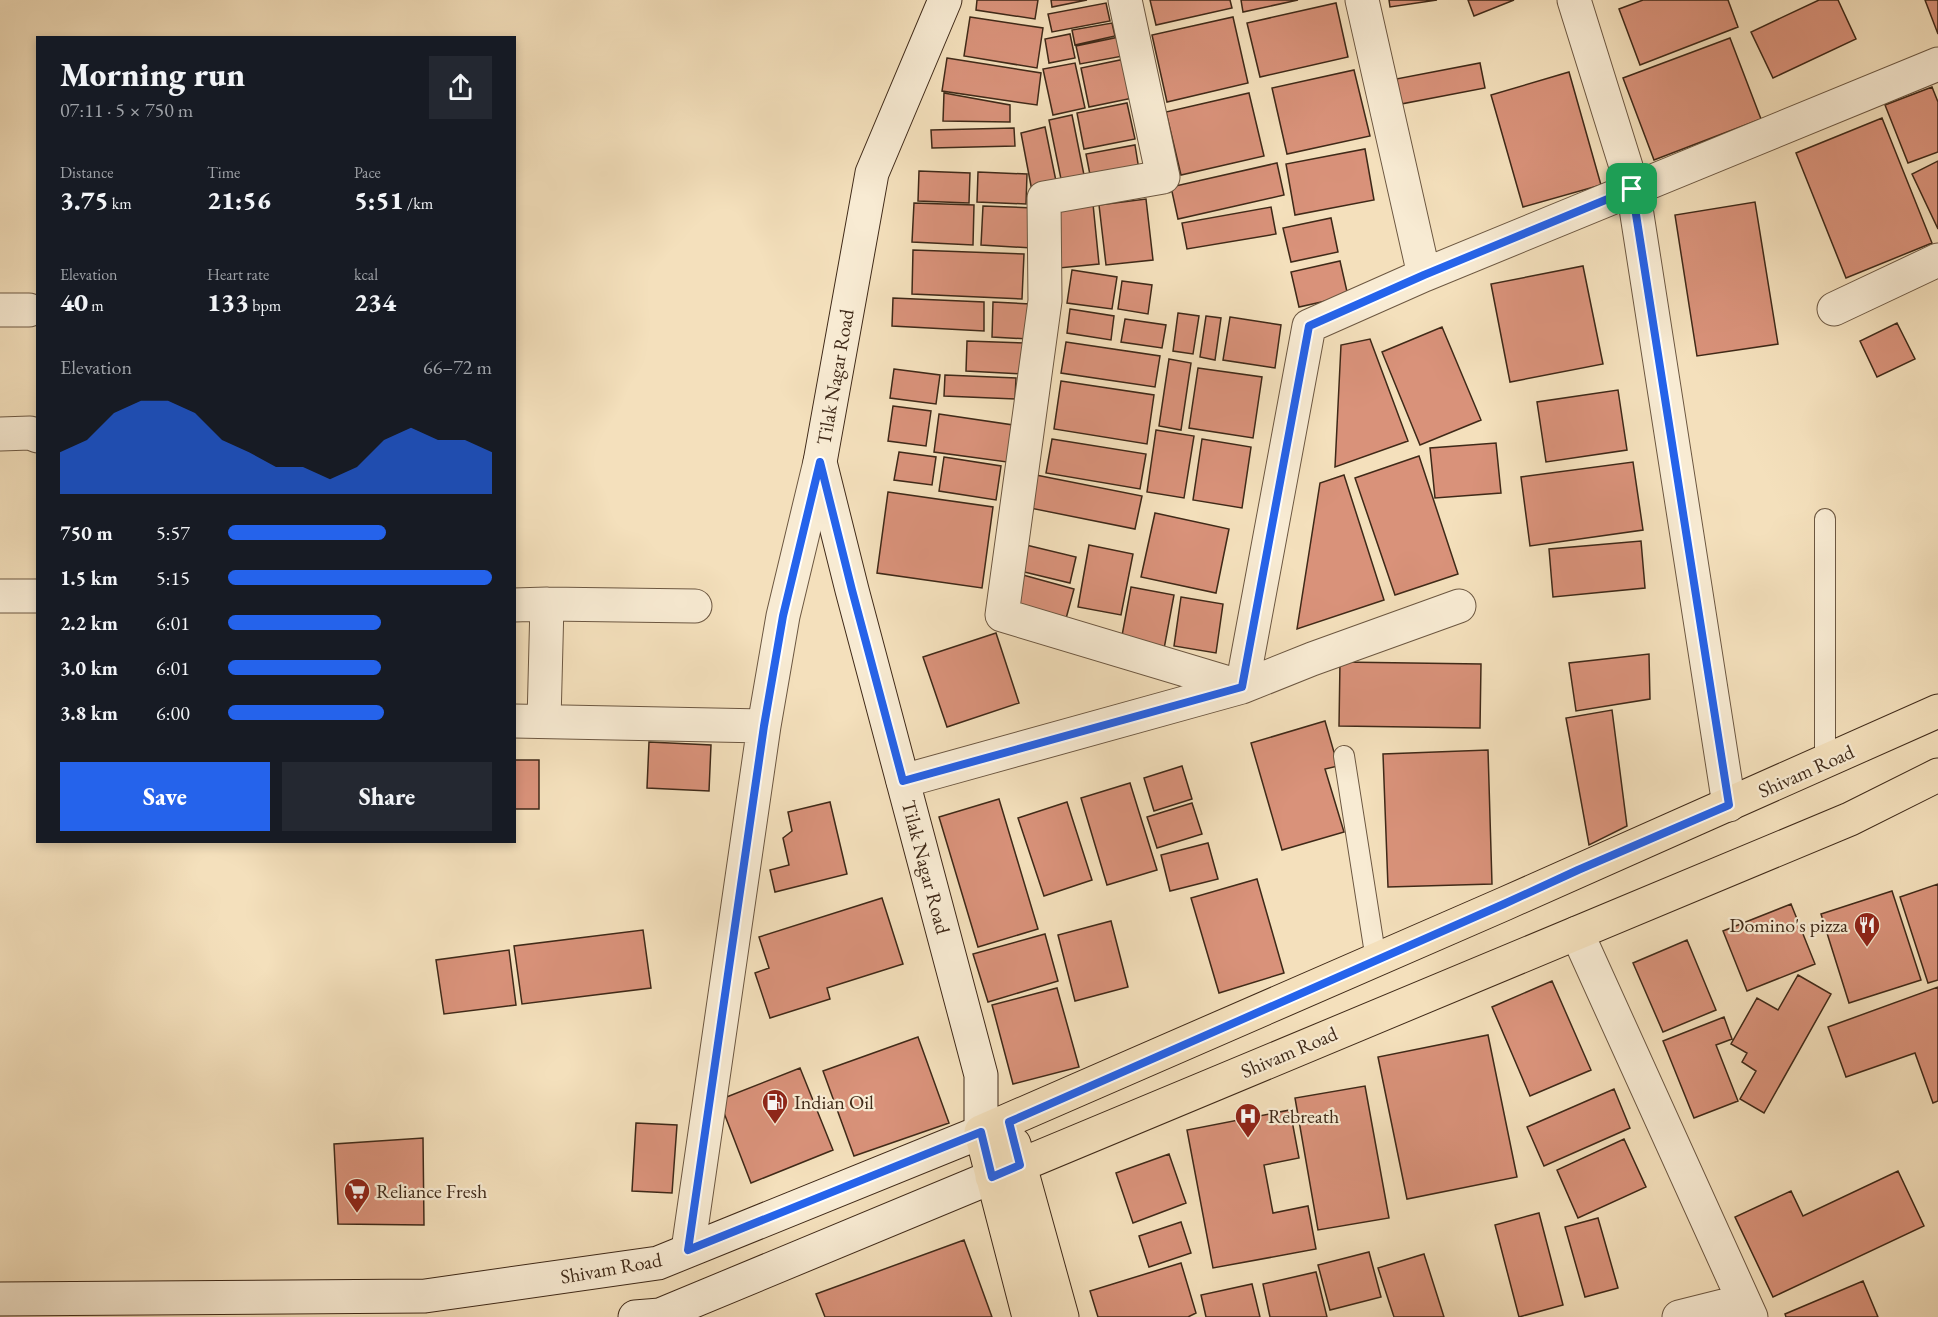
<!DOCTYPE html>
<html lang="en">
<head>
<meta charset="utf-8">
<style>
	:root { --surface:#171b24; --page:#242831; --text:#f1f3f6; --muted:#9ea1a6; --accent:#2563eb }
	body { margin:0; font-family:"EB Garamond",serif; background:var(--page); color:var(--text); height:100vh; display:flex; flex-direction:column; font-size:22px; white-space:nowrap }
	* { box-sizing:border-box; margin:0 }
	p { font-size:20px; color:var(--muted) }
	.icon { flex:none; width:33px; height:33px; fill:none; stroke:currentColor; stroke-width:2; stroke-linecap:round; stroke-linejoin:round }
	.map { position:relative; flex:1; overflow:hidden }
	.side { position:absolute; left:36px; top:36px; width:480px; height:807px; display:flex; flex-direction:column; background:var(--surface); border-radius:0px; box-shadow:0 3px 9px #0003 }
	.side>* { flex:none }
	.pin { position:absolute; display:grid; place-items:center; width:51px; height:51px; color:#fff; margin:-26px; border-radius:12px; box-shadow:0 3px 9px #0006 }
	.round { display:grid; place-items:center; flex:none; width:63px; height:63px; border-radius:0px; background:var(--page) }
	.headline { display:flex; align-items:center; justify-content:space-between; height:102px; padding:0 24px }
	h1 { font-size:33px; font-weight:800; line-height:45px }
	.figures { display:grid; grid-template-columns:repeat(3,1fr); gap:9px; height:102px; padding:6px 24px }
	.figures div { display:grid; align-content:center }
	.figures b { font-size:26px; font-weight:800 }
	.figures small { font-size:16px; font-weight:400 }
	.figures p { font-size:16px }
	.chart { height:168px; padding:12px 24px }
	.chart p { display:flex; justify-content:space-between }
	.chart svg { width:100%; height:108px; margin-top:6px; fill:var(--accent); opacity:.7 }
	.button { display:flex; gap:12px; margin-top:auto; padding:12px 24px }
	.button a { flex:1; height:69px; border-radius:0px; background:var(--accent); color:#fff; font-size:24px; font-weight:800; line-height:69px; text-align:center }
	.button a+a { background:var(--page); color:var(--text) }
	ul { padding:0 24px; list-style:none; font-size:20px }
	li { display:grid; grid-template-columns:96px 72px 1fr; align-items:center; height:45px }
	li i { height:15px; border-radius:8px; background:var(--accent) }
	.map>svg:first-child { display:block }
</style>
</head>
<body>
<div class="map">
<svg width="1938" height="1317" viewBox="0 0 1938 1317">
	<rect width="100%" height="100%" fill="#f4e0bc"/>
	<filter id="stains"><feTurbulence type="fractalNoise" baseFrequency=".00333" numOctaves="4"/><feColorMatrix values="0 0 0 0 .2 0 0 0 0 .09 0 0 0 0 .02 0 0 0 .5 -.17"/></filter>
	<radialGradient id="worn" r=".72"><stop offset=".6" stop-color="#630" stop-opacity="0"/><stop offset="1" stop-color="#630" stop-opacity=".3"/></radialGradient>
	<!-- building -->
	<path fill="#d9927a" stroke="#3f2918" stroke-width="1.5" d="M977,0H1038L1035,19L976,10Z
		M1051,0H1087L1052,7Z
		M1150,0H1230L1232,8L1156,25Z
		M1241,0H1298L1243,12Z
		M1389,0H1437L1390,7Z
		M1468,0H1514L1474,16Z
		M1643,0H1728L1738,27L1640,65L1619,9Z
		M1819,0H1838L1856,39L1773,78L1751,32Z
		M1925,0H1938V34Z
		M1106,3L1110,21L1052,32L1048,14Z
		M1336,3L1348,57L1260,77L1247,23Z
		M970,17L1043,28L1037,68L964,56Z
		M1233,17L1248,83L1167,102L1152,35Z
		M1112,23L1115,36L1075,45L1072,30Z
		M1070,34L1075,58L1049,63L1045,39Z
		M1119,37L1123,56L1080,64L1076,46Z
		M1730,38L1761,119L1654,160L1623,78Z
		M947,58L1041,73L1037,105L942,91Z
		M1125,59L1133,98L1089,107L1081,68Z
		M1075,63L1085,108L1053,115L1043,69Z
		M1480,63L1485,88L1401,104L1396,79Z
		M1354,70L1370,136L1287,154L1272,88Z
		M1569,72L1601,185L1523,207L1491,95Z
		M1932,87L1938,102V152L1908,163L1885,105Z
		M944,93L1010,105V122L943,121Z
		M1249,93L1264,156L1181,175L1166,112Z
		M1127,103L1135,139L1084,149L1077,113Z
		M1072,115L1085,180L1062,184L1049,120Z
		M1882,118L1932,243L1846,278L1796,153Z
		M1045,127L1057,186L1032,191L1021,133Z
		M1014,128L1015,146L932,148L931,130Z
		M1135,145L1139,170L1091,180L1086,154Z
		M1365,149L1374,200L1295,215L1286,164Z
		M1938,161V229L1912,174Z
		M1277,163L1284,195L1178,219L1171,187Z
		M919,171L970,173L969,203L918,201Z
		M978,172L1027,174L1026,204L977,202Z
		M1146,199L1153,260L1106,265L1099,205Z
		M1755,202L1778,344L1697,356L1675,215Z
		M914,203L974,205L973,245L912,242Z
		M1093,204L1099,264L1059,268L1054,208Z
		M983,206L1034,208L1032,248L981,245Z
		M1271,207L1276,234L1187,249L1182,223Z
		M1331,218L1338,252L1291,262L1283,228Z
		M913,250L1024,254L1022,299L912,294Z
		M1340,261L1348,296L1299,307L1291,272Z
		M1583,266L1603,364L1510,382L1491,284Z
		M1072,270L1117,277L1112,309L1067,303Z
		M1122,281L1152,285L1148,314L1118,309Z
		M893,298L984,302V331L892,326Z
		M993,302L1030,304L1028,339L992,337Z
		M1070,309L1114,316L1111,340L1067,333Z
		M1178,313L1199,316L1193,354L1173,351Z
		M1206,316L1221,318L1215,360L1200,357Z
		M1230,317L1281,325L1275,368L1223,360Z
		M1125,319L1166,325L1162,348L1121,342Z
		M1897,323L1915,359L1877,377L1860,341Z
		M1442,327L1481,420L1420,445L1382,352Z
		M1370,339L1408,441L1335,467L1341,345Z
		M967,341L1026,343L1024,374L966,371Z
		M1066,342L1160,356L1155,387L1061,373Z
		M1169,359L1191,363L1181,430L1159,426Z
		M1198,368L1262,377L1253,438L1189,428Z
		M894,369L940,375L936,404L890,398Z
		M945,375L1016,378L1015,399L944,396Z
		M1061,381L1154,395L1147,444L1054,429Z
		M1618,390L1627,450L1546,462L1537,402Z
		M893,406L931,411L926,446L888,441Z
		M939,414L1013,425L1007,462L934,452Z
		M1156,430L1194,436L1184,498L1147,492Z
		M1052,439L1146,454L1140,489L1046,473Z
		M1202,439L1251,447L1242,508L1193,500Z
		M1496,443L1501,493L1435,498L1430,448Z
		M899,452L936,457L932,485L894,480Z
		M1419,456L1458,574L1395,595L1355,478Z
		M944,457L1001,466L996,500L939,491Z
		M1633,462L1643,530L1530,546L1521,477Z
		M1036,475L1142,496L1135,529L1030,508Z
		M1344,475L1384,600L1297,629L1320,483Z
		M888,492L993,507L982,588L877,573Z
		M1155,513L1229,529L1216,593L1141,577Z
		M1641,541L1645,588L1553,597L1549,549Z
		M1022,544L1076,557L1070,583L1016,570Z
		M1089,545L1133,554L1121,615L1078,607Z
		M1023,575L1074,589L1064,626L1013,611Z
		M1131,587L1174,595L1164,649L1121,641Z
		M1181,597L1223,604L1216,653L1174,646Z
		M996,633L1019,703L947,727L923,657Z
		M1649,654L1650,699L1576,711L1569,663Z
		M1340,662L1481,664L1480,728L1339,726Z
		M1612,710L1627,826L1589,845L1566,718Z
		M1325,721L1338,766L1325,769L1344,832L1282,850L1251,743Z
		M649,742L711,745L709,791L647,788Z
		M1488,750L1492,884L1388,887L1383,754Z
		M514,760H539V809H514Z
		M1182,766L1192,799L1154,811L1144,778Z
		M1130,783L1157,870L1107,885L1081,798Z
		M999,799L1038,929L978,947L939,817Z
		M830,802L847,874L775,892L770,870L789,865L783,838L792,831L788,812Z
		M1067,802L1092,880L1044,896L1018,818Z
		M1192,803L1202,834L1157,848L1147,817Z
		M1208,843L1218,879L1170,891L1161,855Z
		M1257,879L1284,973L1219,993L1191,898Z
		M1938,884V980L1928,983L1900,897Z
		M1892,891L1921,980L1849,1003L1821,914Z
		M882,898L903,964L827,988L830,999L770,1018L755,973L769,968L759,937Z
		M1791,904L1815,964L1747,991L1723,931Z
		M1111,921L1128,987L1075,1001L1058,935Z
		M643,930L651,988L522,1004L514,946Z
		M1045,934L1058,981L988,1002L973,954Z
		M1687,940L1716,1010L1663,1032L1633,963Z
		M509,950L516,1005L444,1014L436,960Z
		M1798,975L1831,994L1764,1113L1740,1099L1756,1071L1742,1062L1747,1053L1731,1044L1757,998L1778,1010Z
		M1552,981L1591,1070L1530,1096L1492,1007Z
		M1938,987V1101L1933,1103L1915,1053L1846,1077L1828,1027Z
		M1057,988L1079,1067L1013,1084L992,1005Z
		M1724,1017L1732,1039L1716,1045L1738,1101L1694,1118L1663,1041Z
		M1488,1035L1517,1177L1407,1199L1378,1057Z
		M918,1037L949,1123L854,1156L823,1071Z
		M800,1068L833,1150L751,1183L719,1100Z
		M1365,1086L1389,1218L1318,1230L1295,1098Z
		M1614,1089L1630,1128L1544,1166L1527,1127Z
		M1290,1110L1299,1158L1264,1165L1273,1213L1308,1206L1316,1249L1213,1268L1187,1130Z
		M636,1123L677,1125L672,1193L632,1191Z
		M423,1138L424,1225L338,1224L334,1144Z
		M1624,1139L1646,1187L1578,1218L1557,1170Z
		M1169,1154L1186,1203L1133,1223L1116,1173Z
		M1898,1171L1924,1226L1773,1297L1735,1217L1791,1191L1803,1216Z
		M1539,1213L1563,1305L1519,1317L1495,1225Z
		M1598,1218L1618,1288L1585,1297L1565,1227Z
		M1181,1222L1191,1253L1149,1267L1139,1236Z
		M964,1240L992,1317H825L816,1294Z
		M1369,1252L1381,1297L1330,1310L1318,1265Z
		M1424,1254L1444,1317H1394L1378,1268Z
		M1181,1263L1196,1313L1188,1317H1098L1090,1291Z
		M1316,1272L1327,1317H1270L1263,1284Z
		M1863,1281L1878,1317H1786L1785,1314Z
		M1252,1284L1260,1317H1206L1201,1295Z"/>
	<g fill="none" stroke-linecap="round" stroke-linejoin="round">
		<!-- lane casing -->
		<g stroke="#6c5741" stroke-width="22">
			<path id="lane" d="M1825,519V762
				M1344,756L1376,960"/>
		</g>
		<!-- street casing -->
		<g stroke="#6c5741" stroke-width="35">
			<path id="street" d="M1125,0L1163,177L1044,198L1045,301L1002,615L1242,687L1309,326L1424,275L1938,64
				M1362,0L1424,275
				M1574,0L1633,189L1729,805
				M1834,309L1938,260
				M0,310H29
				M0,434L30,433L38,436
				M0,596H38
				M514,605L547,604L695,606
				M514,721L764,726
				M544,721L547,604
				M903,781L1242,687L1312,659L1459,606
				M1577,933L1751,1317
				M688,1250L764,726L783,616L820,462
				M1679,1317L1743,1301"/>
		</g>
		<!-- secondary casing -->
		<g stroke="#3f2918" stroke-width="35">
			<path id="secondary" d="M0,1299L425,1296L658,1263L981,1132V1075L852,590L820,462L872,173L945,0
				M635,1317L660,1315L992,1177"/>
		</g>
		<!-- primary casing -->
		<g stroke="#3f2918" stroke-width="35">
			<path id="primary" d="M1014,1144L1062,1317
				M992,1177L1850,819L1938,775
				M1029,1317L981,1132L1504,904L1938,711"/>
		</g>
		<!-- lane -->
		<use href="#lane" stroke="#f8ebd3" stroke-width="20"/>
		<!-- street -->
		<use href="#street" stroke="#f8ebd3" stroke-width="33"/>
		<!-- secondary -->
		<use href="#secondary" stroke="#f8ebd3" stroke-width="33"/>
		<!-- primary -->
		<use href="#primary" stroke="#f4e0bc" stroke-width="33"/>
	</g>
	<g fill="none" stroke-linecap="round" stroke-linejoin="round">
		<!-- route casing -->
		<g stroke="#fff" stroke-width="12">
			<path id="route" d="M1632,189L1729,805L1578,870L1504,904L1009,1122L1020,1165L992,1177L981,1132L688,1250L764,726L783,616L820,462L852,590L903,781L1242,687L1309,326L1424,275Z"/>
		</g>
		<!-- route -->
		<use href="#route" stroke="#2563eb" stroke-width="8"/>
	</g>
	<!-- icons -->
	<defs>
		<g id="restaurant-pin" transform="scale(1.35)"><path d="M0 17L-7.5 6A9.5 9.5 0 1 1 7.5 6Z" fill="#8f2418" stroke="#f8ebd3"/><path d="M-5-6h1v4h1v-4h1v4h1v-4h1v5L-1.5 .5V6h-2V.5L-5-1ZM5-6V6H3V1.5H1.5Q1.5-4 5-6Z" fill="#fff"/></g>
		<g id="fuel-pin" transform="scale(1.35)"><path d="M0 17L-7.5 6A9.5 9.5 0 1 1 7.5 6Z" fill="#8f2418" stroke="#f8ebd3"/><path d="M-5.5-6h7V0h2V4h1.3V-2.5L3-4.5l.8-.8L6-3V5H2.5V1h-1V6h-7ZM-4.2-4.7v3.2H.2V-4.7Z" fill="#fff"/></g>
		<g id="hospital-pin" transform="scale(1.35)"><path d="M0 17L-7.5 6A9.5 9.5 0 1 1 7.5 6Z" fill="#8f2418" stroke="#f8ebd3"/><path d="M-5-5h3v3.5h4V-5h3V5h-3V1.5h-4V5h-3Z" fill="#fff"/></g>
		<g id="supermarket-pin" transform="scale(1.35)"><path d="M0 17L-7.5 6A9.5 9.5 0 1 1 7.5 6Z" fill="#8f2418" stroke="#f8ebd3"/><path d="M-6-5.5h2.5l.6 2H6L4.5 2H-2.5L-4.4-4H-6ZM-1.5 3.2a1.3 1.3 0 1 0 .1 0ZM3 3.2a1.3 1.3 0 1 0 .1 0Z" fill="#fff"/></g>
	</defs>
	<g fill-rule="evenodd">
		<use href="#restaurant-pin" x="1867" y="925"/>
		<use href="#fuel-pin" x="775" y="1102"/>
		<use href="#hospital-pin" x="1248" y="1116"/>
		<use href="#supermarket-pin" x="357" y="1191"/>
	</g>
	<g text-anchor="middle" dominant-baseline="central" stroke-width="4.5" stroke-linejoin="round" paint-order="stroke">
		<!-- street labels -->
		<g font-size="20" fill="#3f2918" stroke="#f8ebd3">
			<text transform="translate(835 377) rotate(-80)">Tilak Nagar Road</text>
			<text transform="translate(1806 771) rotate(-24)">Shivam Road</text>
			<text transform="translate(926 867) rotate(75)">Tilak Nagar Road</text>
			<text transform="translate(1289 1052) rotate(-23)">Shivam Road</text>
			<text transform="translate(611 1268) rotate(-10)">Shivam Road</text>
		</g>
		<!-- poi labels -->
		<g font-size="20" fill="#3f2918" stroke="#f8ebd3" text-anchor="start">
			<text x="1848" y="925" text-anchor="end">Domino's pizza</text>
			<text x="794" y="1102">Indian Oil</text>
			<text x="1268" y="1116">Rebreath</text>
			<text x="376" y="1191">Reliance Fresh</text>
		</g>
	</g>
	<rect width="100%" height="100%" filter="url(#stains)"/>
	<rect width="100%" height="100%" fill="url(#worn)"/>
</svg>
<div class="pin" style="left:1632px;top:189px;background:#1e9e55"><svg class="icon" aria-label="arrive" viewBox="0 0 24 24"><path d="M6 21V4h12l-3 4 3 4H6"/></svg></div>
<section class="side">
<div class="headline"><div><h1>Morning run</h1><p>07:11 · 5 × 750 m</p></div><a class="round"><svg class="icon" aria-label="share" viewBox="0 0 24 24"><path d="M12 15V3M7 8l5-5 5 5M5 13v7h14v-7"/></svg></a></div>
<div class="figures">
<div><p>Distance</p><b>3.75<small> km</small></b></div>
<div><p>Time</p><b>21:56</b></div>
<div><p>Pace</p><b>5:51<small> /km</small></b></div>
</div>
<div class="figures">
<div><p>Elevation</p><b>40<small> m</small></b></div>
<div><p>Heart rate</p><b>133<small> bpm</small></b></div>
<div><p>kcal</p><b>234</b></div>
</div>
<div class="chart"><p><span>Elevation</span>66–72 m</p>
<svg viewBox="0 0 160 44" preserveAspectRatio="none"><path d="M0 44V27L10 22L20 11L30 6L40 6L50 11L60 22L70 27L80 33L90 33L100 38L110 33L120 22L130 17L140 22L150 22L160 27V44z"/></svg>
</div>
<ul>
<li><b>750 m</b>5:57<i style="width:60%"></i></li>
<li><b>1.5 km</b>5:15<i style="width:100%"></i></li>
<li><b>2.2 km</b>6:01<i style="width:58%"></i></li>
<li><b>3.0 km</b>6:01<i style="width:58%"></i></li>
<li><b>3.8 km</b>6:00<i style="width:59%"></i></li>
</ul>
<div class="button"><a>Save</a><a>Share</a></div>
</section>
</div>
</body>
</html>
